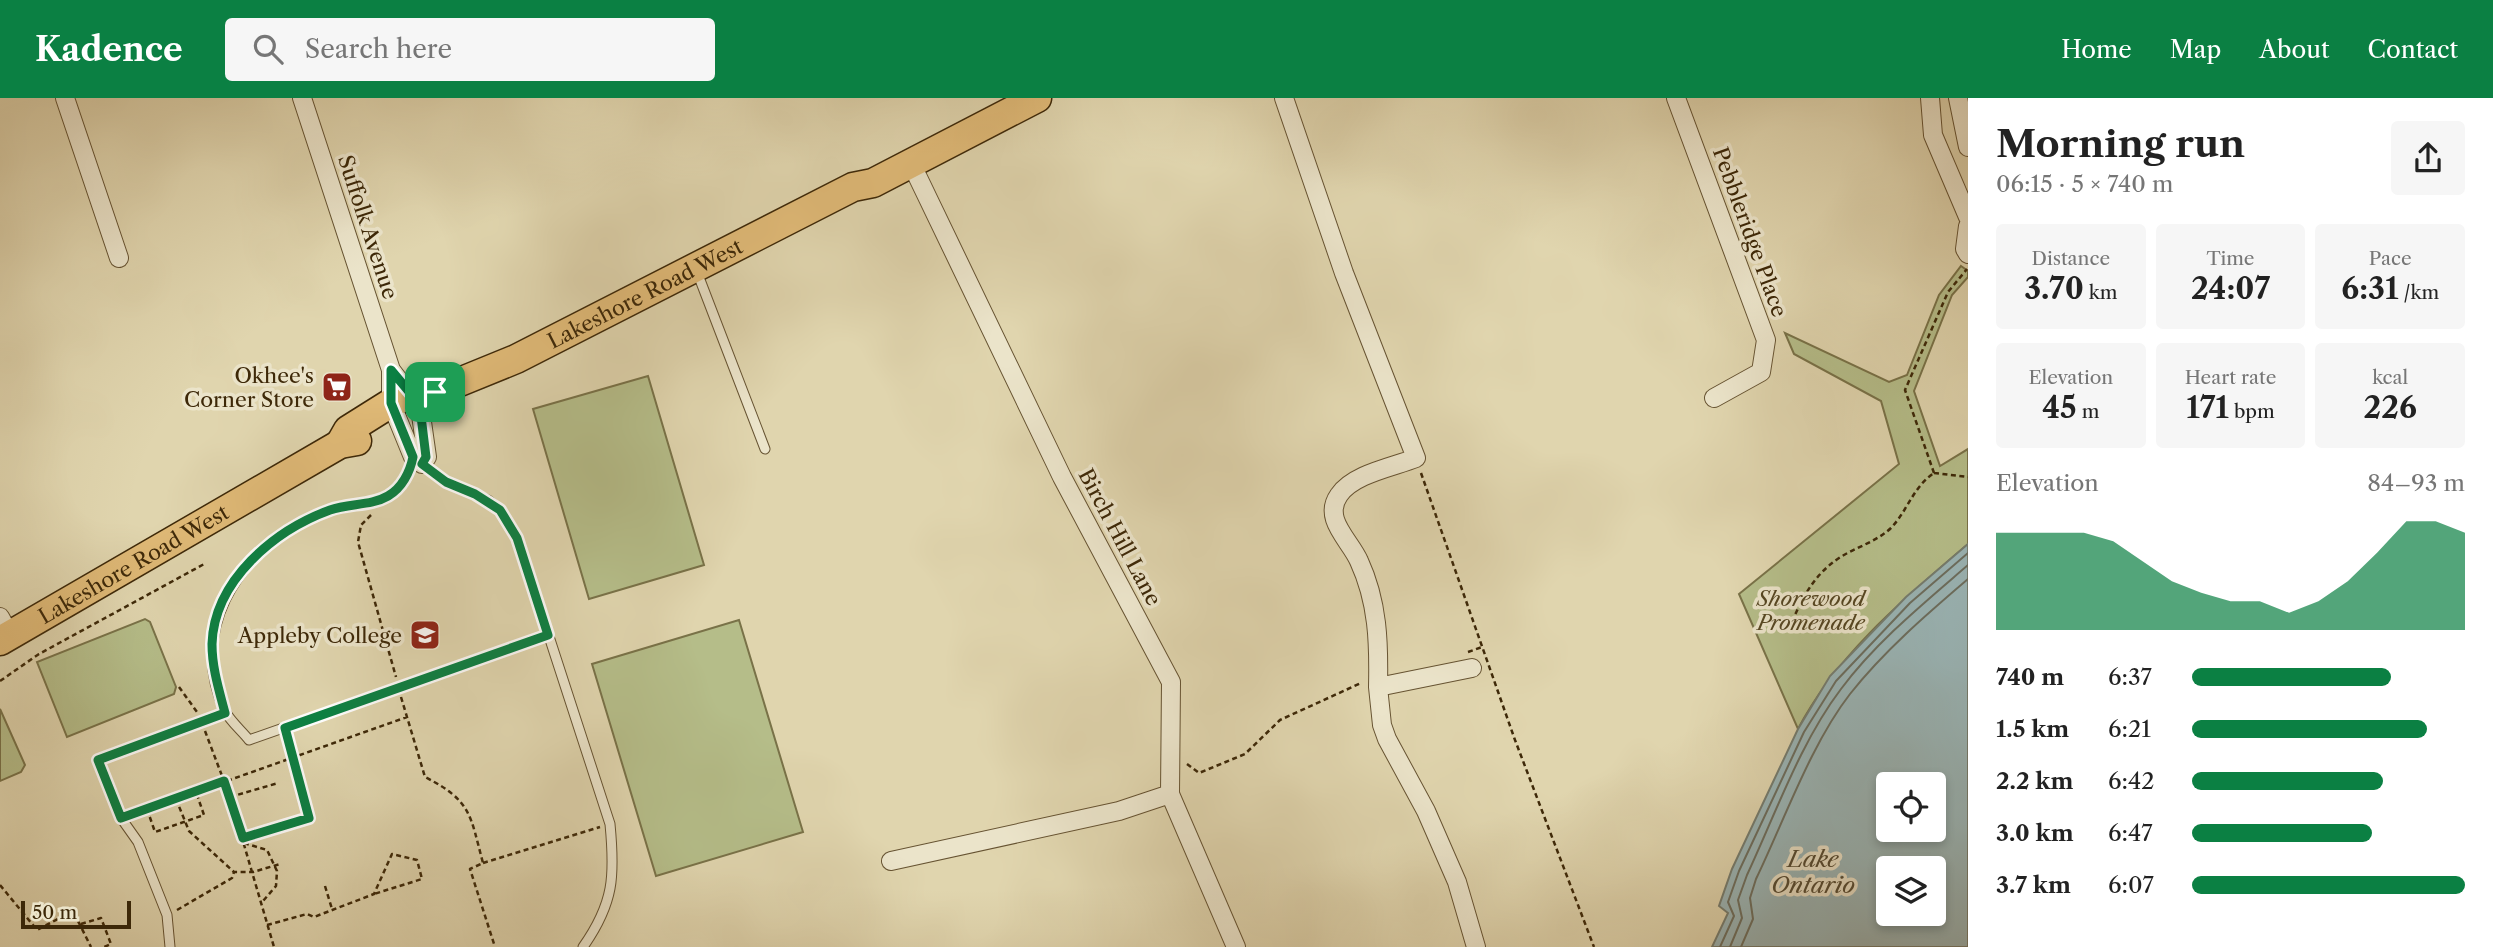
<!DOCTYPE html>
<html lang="en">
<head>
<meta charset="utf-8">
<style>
	:root { --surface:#fff; --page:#f6f6f6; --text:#222; --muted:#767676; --accent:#0b8043 }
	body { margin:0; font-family:"Libre Caslon Text",serif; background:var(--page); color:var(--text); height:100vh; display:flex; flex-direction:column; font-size:26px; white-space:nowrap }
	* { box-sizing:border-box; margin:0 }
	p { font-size:23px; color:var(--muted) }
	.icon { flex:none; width:38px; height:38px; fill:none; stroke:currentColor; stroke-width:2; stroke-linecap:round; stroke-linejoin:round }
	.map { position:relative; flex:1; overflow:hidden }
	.details { display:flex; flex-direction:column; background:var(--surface); width:525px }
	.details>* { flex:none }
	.tools { position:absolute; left:1876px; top:674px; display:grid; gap:14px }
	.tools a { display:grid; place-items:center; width:70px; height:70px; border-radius:7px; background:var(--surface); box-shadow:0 4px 10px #0003; font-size:35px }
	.scale { position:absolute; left:21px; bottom:18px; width:110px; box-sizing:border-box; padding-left:7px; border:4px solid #3d2808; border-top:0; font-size:19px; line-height:24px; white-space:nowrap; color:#3d2808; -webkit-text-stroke:5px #ebe4ca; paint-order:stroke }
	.pin { position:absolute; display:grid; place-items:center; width:60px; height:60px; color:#fff; margin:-30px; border-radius:14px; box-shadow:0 4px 10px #0006 }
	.round { display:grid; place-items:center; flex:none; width:74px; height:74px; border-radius:7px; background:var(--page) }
	.headline { display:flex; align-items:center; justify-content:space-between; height:119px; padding:0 28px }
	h1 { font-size:38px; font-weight:700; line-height:52px }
	.metrics { display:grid; grid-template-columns:repeat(3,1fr); gap:10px; height:119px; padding:7px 28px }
	.metrics div { display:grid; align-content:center; border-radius:7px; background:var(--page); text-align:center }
	.metrics b { font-size:30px; font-weight:700 }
	.metrics small { font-size:19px; font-weight:400 }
	.metrics p { font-size:19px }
	.chart { height:196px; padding:14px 28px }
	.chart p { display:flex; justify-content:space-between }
	.chart svg { width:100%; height:126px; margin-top:7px; fill:var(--accent); opacity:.7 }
	ul { padding:0 28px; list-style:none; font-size:23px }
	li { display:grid; grid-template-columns:112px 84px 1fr; align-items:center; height:52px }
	li i { height:18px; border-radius:9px; background:var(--accent) }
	header { display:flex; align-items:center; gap:42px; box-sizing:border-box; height:98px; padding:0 35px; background:var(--accent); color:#fff }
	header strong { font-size:33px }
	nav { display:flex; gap:38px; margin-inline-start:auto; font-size:24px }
	.search { width:490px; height:63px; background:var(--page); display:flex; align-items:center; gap:18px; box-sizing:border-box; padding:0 24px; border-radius:7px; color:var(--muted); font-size:26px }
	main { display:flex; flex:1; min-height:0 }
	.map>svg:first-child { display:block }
</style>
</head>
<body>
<header>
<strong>Kadence</strong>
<div class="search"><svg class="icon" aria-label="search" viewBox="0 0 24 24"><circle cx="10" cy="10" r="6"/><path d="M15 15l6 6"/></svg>Search here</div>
<nav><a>Home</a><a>Map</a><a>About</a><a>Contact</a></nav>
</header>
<main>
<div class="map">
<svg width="1968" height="849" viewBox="0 0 1968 849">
	<rect width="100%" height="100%" fill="#e0d5ae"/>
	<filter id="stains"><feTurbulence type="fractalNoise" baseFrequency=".00286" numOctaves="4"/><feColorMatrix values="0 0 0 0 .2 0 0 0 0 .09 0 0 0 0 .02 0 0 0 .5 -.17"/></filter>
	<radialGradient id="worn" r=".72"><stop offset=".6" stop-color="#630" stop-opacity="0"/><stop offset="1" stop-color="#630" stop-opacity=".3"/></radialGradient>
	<!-- green -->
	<path fill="#b5bd89" stroke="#797248" stroke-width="2" d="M1961,168L1968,173V179L1952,197L1914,293L1940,368L1968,351V446C1905,500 1837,556 1798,631L1739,496L1899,366L1881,303L1794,256L1785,235L1889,284L1907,277L1939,197Z
		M648,278L704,467L589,501L533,311Z
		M145,521L150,524L176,589L174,596L67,639L37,564Z
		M739,522L803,734L656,778L592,566Z
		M0,611L25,667L21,674L0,683Z"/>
	<!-- water -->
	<path fill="#9ab5b6" stroke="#757d70" stroke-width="2" fill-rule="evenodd" d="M1968,446V849H1712L1728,815L1719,808L1732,771L1798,631L1830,578L1906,499ZM1888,686H1934V732H1888ZM1888,770H1934V816H1888Z"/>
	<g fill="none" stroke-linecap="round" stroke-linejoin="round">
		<!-- shore -->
		<path stroke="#6c6e5f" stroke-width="2" d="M1720,849L1734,818L1728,804L1739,773L1804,634L1836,583L1910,505L1968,455
			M1730,849L1742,820L1738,802L1747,777C1776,715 1800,645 1841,591C1876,544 1924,505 1968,467
			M1741,849L1753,821L1750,800L1756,781C1784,723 1811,646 1850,596C1884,553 1927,516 1968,481"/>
		<!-- service casing -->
		<g stroke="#665332" stroke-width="11">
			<path id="service" d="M697,174L765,351
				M413,359C410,375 402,390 388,398C375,405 360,405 346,408C332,410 319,416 306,422C236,456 188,537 225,613C230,623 242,633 249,642L548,537
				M422,366L445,384L488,402L500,412L517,440L610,726C615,778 614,805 583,849
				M170,849L167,817L138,744L121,720L98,662L225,615"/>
		</g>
		<!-- minor casing -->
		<g stroke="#665332" stroke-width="20">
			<path id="minor" d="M65,0L119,160
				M302,0L391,272V305L413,359L422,366L427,359L420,310L391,272
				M1284,0L1344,175L1416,360C1393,369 1353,376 1339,397C1322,421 1350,442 1359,463C1378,504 1379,545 1378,589L1472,570
				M1676,0L1766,242L1761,274L1714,300
				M1930,0L1933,37L1968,119
				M1958,0L1968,49
				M910,63L1062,379L1171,584L1170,696L1236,849
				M1968,128L1965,151L1968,156
				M0,519L10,537
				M1378,589L1382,627L1387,641L1426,713L1457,784L1476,849
				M891,763L1119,713L1170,696"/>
		</g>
		<!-- primary casing -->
		<g stroke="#3d2808" stroke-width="31">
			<g id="primary">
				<path id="s1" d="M340,346L348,332L391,305L411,296L435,294L516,261L853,89L873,85L1037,0"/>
				<path id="s2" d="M0,543L340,346L357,343"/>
			</g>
		</g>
		<!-- path -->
		<path stroke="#3d2808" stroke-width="2.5" stroke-dasharray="5 3.5" stroke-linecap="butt" d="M1421,375L1515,642L1594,849
			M1934,375L1905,292L1948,194L1967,171
			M1934,375L1968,379
			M371,417L361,427L358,444L396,579
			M1792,524C1803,498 1815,476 1839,460C1856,449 1876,444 1891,430C1908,412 1913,389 1934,375
			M1468,554L1482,549
			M0,583L39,556L206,465
			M179,589L197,614
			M401,599L425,679C472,703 470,717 483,765L470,771L495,849
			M205,633L230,699L274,849
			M1187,666L1199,675L1245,656L1280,622L1361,585
			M230,699L278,685
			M176,701L189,733L234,774H253L280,766
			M147,711L155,734L204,717L196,694
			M131,717L407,619
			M244,740L309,720L288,640
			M244,745L267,752L277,773L276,788L263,803
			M483,765L600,729
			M0,787L37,832L73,813L91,849
			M325,788L332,811
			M177,812L232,780L234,774
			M81,826L101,820L111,846L104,849
			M267,827L307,816L314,819L374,796L392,756L417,762L422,781L374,796"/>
		<!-- service -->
		<use href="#service" stroke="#ebe4ca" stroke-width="9"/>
		<!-- minor -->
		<use href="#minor" stroke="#ebe4ca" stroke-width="18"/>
		<!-- primary -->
		<use href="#primary" stroke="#e0ba77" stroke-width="28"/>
	</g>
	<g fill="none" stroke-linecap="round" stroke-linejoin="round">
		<!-- route casing -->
		<g stroke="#fff" stroke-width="14">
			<path id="route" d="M391,272L411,296L435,294L420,310L426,359L422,366L446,384L475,396L500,412L517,440L548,537L285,630L309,720L243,740L224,683L121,720L98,662L225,615C219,592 212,570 212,546C214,482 275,432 330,412C349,405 371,408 388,398C402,390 410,374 413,359L391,305Z"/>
		</g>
		<!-- route -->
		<use href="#route" stroke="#0b8043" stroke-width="9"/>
	</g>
	<!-- icons -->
	<defs>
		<g id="supermarket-square" transform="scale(1.575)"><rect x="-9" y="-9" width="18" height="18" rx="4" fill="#8f2418" stroke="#ebe4ca"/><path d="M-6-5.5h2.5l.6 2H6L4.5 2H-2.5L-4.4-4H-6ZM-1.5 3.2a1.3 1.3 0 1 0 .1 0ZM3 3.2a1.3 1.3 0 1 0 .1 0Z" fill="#fff"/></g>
		<g id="school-square" transform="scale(1.575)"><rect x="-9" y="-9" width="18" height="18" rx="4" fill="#8f2418" stroke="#ebe4ca"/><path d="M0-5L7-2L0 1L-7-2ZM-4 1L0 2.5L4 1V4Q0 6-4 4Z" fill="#fff"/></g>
	</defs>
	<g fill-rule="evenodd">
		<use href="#supermarket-square" x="337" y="289"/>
		<use href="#school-square" x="425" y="537"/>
	</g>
	<g text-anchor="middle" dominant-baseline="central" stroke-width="7" stroke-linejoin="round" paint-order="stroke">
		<!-- street labels -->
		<g font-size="21" fill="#3d2808" stroke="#ebe4ca">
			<text transform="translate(368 129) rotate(72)">Suffolk Avenue</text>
			<text transform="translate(1750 134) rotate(70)">Pebbleridge Place</text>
			<text stroke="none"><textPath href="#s1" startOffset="345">Lakeshore Road West</textPath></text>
			<text transform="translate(1120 439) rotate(62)">Birch Hill Lane</text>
			<text stroke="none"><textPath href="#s2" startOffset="154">Lakeshore Road West</textPath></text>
		</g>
		<!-- poi labels -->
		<g font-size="21" fill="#3d2808" stroke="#ebe4ca" text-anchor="end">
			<text x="314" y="277">Okhee's<tspan x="314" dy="24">Corner Store</tspan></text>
			<text x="402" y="537">Appleby College</text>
		</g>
		<!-- park labels -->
		<g font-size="21" font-style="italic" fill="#554622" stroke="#ebe4ca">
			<text x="1811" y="500">Shorewood<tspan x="1811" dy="24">Promenade</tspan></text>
		</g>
		<!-- water labels -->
		<g font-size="23" font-style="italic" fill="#544b34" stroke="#ebe4ca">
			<text x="1813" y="761">Lake<tspan x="1813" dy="26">Ontario</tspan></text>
		</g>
	</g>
	<rect width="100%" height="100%" filter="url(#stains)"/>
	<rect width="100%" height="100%" fill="url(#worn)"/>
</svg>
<div class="tools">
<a><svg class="icon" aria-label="locate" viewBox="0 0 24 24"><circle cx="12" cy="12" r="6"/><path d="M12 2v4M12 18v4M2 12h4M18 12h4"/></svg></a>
<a><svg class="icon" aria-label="layers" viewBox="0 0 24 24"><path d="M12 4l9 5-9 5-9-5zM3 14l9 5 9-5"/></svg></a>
</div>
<div class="scale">50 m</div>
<div class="pin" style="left:435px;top:294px;background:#1e9e55"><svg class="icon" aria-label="arrive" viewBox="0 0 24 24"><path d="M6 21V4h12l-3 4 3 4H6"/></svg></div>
</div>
<section class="details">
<div class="headline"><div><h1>Morning run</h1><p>06:15 · 5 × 740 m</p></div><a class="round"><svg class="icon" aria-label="share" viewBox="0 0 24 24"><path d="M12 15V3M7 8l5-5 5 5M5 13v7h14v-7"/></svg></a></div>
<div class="metrics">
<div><p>Distance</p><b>3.70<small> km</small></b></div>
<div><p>Time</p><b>24:07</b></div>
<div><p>Pace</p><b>6:31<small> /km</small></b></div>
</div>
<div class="metrics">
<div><p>Elevation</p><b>45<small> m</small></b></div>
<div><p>Heart rate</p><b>171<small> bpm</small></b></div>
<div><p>kcal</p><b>226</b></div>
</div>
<div class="chart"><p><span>Elevation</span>84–93 m</p>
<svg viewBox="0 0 160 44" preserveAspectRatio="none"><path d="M0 44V10L10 10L20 10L30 10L40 13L50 20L60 27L70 31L80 34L90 34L100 38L110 34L120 27L130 17L140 6L150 6L160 10V44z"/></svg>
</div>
<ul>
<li><b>740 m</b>6:37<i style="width:73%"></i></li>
<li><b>1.5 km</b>6:21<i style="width:86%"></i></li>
<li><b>2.2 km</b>6:42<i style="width:70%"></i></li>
<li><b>3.0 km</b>6:47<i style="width:66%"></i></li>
<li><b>3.7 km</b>6:07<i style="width:100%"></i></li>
</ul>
</section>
</main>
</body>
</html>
